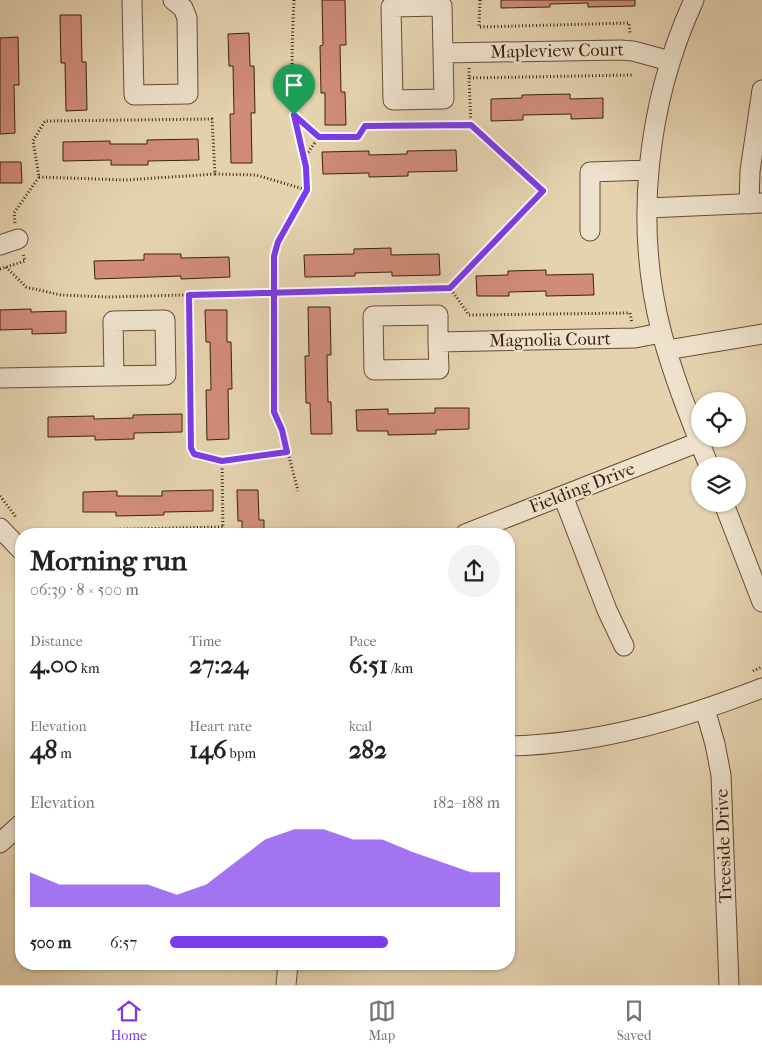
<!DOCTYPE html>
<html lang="en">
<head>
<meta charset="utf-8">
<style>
	:root { --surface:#fff; --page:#f2f2f2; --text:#222; --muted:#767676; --line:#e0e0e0; --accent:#7c3aed }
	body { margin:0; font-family:"IM FELL French Canon",serif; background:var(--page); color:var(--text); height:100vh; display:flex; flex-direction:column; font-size:19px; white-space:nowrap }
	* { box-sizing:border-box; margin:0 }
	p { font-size:16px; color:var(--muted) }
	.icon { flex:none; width:28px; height:28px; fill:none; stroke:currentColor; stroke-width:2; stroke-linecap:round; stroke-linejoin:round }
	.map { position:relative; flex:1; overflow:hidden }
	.panel { position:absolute; left:15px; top:528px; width:500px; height:442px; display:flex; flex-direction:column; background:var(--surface); border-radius:20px; box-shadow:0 1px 4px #0004 }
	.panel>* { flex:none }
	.buttons { position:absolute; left:691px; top:392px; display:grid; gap:10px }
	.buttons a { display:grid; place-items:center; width:55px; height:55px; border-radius:50%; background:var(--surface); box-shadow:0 1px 4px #0004; font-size:25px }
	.pin { position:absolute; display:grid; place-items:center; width:42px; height:42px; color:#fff; margin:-51px -21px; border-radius:50% 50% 50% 0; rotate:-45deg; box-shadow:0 0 5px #0007 }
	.pin .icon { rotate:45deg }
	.round { display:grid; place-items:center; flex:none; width:52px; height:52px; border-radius:26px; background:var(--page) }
	.summary { display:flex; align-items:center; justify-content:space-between; height:85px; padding:0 15px }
	h1 { font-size:28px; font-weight:800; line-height:38px }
	.figures { display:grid; grid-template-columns:repeat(3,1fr); gap:8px; height:85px; padding:5px 15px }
	.figures div { display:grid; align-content:center }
	.figures b { font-size:25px; font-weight:800 }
	.figures small { font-size:14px; font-weight:400 }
	.figures p { font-size:14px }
	.chart { height:140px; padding:10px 15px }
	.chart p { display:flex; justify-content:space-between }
	.chart svg { width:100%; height:90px; margin-top:5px; fill:var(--accent); opacity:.7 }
	ul { padding:0 15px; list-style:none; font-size:16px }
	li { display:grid; grid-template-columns:80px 60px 1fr; align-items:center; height:38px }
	li i { height:12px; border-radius:6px; background:var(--accent) }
	.tabs { display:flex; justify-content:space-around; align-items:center; height:70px; border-top:1px solid var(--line); background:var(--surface); font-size:14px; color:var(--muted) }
	.tabs a { display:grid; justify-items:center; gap:2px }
	.tabs .on { color:var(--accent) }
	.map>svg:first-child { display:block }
</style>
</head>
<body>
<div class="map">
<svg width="762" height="985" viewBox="0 0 762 985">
	<rect width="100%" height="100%" fill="#e5d3b0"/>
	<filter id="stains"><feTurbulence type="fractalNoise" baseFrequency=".004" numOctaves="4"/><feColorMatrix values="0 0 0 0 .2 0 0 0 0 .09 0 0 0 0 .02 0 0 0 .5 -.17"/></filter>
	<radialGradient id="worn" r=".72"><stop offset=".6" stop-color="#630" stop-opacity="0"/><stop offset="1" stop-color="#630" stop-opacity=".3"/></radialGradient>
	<!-- building -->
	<path fill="#d08c79" stroke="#3d200d" d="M322,0H345L346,45H340L341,92H345L346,125H325V93H321L320,46L323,45Z
		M501,0H635V6L588,7V3L550,4V7L501,8Z
		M60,15H81L82,62H86L87,110L66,111L65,63H61Z
		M249,33L250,66H254L255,113H251L252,163H231L230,114H234L233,66H229L228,34Z
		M18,37L19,85H14L15,133L0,134V38Z
		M570,94V99L603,98V118L571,119V114L523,115V120L491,121V99L522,98V95Z
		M198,139L199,160L148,161V165H111V160L63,161V142L110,141V144H147V140Z
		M456,150L457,171L408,172V176L369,177V173L323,174L322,152L369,151V155L407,154V151Z
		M0,162H21L22,183H0Z
		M391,248V255L439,254L440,275L392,276V272L355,273V276L305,277L304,255L354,254V249Z
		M144,254H181V258L229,257L230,277L181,279V276L95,279L94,261L144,260Z
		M546,270V275L593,274L594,295L546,296V291L509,292V296H477L476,276L508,275V271Z
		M308,307H330L331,355H327L328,402H331L332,434H311L310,403H306L305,356H309Z
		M31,309V312L66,311V333L32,334V329L0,330V310Z
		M205,310H227V342H231L232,389H228L229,439L207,440L206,390H211L210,342H206Z
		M435,408H469V429L436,430V434L388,435V431H357L356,410L388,409V414L435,413Z
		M182,414V432L134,433V439L95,440V436L48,437V417L94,416V419L133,418V415Z
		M213,490V511L164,512V515L116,516V512H83V492L117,491V496H162V491Z
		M237,490H258L259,520H264V534H242V521H238Z"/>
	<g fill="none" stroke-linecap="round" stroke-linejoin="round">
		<!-- minor casing -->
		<g stroke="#674d36" stroke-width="21">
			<path id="minor" d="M132,0L134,95L188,94L187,18L183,8L173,0
				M694,0C647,102 633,225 662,334C674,379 692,423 709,466
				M443,53L444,99L393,100L391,7L442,6L443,53L620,50L633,51L670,61
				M749,204L750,171L762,90
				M648,208L762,203
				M590,231V172L649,170
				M0,245L18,239
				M438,342L439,369L374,370L373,316L438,315V342L635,338L661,333
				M667,350L762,334
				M0,378L166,375L165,320L113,321L114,375
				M563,496L607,610L624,646
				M724,504L762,602
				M0,528L21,550
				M465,534L699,442
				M705,709L715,744L721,775L729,985
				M509,746C599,744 679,720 762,688
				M0,843L21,824
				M286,985L288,964"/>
		</g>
		<!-- path -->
		<path stroke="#3d200d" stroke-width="3" stroke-dasharray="1 2.5" stroke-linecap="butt" d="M294,0C292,48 289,94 300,142C303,156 311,177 307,191C300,215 281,233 274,256V412L282,430L298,491
			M480,0L479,27L629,23L630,33
			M469,68V78L633,75
			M469,78L471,125
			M295,116L319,137H358L365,126L471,125L543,191L450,288
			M304,158L319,137
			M39,177L126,180L215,174
			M15,223L14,213L39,177L33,141L45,121L212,119L215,174L256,175L307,190
			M6,267L26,287L61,295L108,297L450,288L469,315L630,313L632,323
			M0,269L25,261L23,254
			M189,295L191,448L194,454L222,461L223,534
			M222,461L287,452
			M0,496L16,517
			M85,530L223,527
			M753,671L762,667"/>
		<!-- minor -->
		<use href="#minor" stroke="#eee2cc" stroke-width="19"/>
	</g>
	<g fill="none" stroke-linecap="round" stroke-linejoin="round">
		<!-- route casing -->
		<g stroke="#fff" stroke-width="10">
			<path id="route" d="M294,115L306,167L307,190L278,242L274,256V412L282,430L287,452L222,461L194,454L191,448L189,295C276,292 363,290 450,288L543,191L471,125L365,126L358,137H319L294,115"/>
		</g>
		<!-- route -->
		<use href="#route" stroke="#7c3aed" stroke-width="6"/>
	</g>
	<g text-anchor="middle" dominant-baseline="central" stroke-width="4" stroke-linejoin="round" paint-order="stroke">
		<!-- street labels -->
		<g font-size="18" fill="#3d200d" stroke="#eee2cc">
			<text transform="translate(557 51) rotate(-1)">Mapleview Court</text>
			<text transform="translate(550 340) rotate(-1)">Magnolia Court</text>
			<text transform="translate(582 488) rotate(-21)">Fielding Drive</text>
			<text transform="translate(724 846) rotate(-92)">Treeside Drive</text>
		</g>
	</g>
	<rect width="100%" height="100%" filter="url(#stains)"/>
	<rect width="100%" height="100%" fill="url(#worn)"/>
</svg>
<div class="buttons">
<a><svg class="icon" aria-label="locate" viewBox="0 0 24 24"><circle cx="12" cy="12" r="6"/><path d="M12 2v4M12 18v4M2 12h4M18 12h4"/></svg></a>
<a><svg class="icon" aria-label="layers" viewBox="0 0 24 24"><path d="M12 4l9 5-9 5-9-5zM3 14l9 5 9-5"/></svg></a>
</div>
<div class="pin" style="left:294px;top:115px;background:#1e9e55"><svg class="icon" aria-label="arrive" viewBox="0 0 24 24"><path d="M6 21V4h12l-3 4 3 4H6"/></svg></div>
<section class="panel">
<div class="summary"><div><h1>Morning run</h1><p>06:39 · 8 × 500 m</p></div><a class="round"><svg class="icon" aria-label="share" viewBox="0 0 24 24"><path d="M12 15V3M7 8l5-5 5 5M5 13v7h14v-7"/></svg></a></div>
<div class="figures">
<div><p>Distance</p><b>4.00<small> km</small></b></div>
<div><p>Time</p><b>27:24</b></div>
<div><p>Pace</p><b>6:51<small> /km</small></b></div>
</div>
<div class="figures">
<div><p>Elevation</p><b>48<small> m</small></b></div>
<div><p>Heart rate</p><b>146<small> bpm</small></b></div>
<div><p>kcal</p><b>282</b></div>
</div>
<div class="chart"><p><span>Elevation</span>182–188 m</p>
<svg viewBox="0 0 160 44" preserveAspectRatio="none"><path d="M0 44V27L10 33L20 33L30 33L40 33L50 38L60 33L70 22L80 11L90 6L100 6L110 11L120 11L130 17L140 22L150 27L160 27V44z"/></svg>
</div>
<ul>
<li><b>500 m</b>6:57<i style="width:66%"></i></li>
</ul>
</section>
</div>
<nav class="tabs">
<a class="on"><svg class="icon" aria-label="home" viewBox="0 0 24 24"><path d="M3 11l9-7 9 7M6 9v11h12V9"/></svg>Home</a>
<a><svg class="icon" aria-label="map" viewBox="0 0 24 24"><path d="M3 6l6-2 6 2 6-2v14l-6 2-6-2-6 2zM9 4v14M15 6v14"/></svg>Map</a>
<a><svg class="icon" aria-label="saved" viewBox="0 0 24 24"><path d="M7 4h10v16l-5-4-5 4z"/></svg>Saved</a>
</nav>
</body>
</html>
